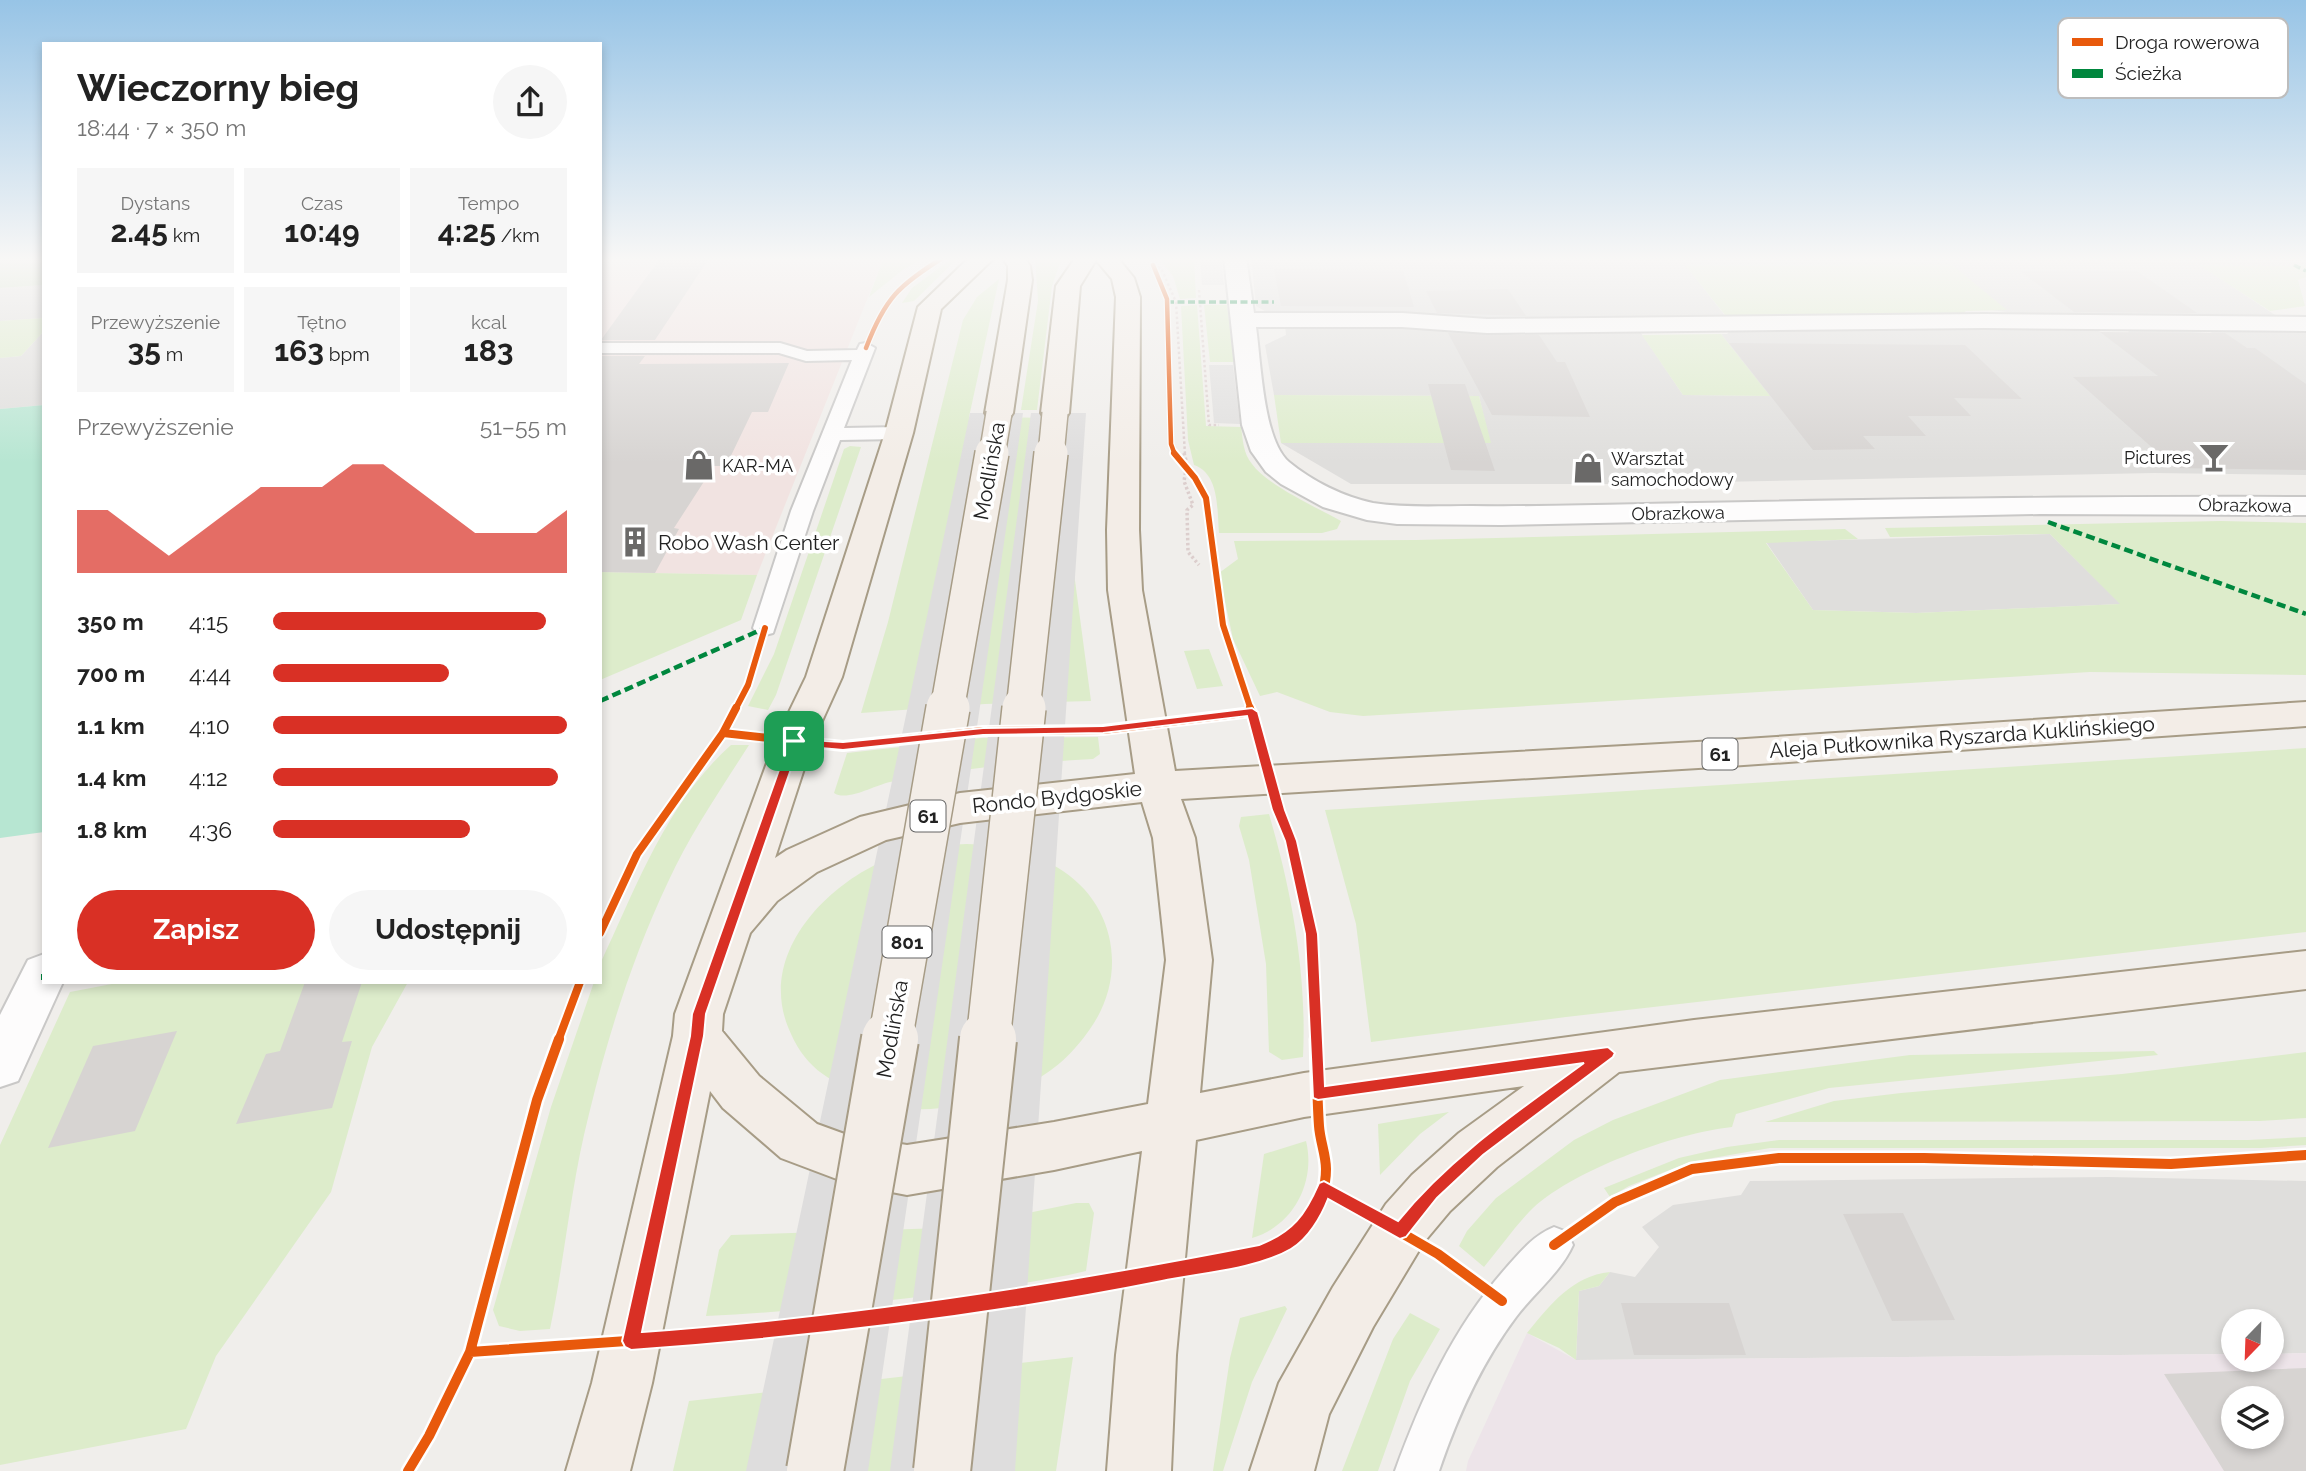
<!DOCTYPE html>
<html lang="pl">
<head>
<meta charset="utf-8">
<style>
	:root { --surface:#fff; --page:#f6f6f6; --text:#222; --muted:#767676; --accent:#d93025 }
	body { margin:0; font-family:Raleway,sans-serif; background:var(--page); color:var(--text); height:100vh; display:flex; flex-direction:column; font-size:26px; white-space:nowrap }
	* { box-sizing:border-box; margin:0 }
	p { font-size:23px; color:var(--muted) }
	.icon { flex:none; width:38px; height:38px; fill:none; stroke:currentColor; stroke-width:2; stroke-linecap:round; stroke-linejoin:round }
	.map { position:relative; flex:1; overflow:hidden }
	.side { position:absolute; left:42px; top:42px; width:560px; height:942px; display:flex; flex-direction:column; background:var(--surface); border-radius:0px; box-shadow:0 4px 10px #0003 }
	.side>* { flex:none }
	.needle { width:46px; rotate:203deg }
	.controls { position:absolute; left:2221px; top:1309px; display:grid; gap:14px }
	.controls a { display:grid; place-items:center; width:63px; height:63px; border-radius:50%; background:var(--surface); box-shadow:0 4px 10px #0003; font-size:35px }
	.pin { position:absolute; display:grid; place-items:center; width:60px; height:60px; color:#fff; margin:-30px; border-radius:14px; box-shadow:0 4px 10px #0006 }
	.round { display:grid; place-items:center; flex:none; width:74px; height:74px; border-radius:37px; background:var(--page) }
	.overview { display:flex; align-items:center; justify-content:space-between; height:119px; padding:0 35px }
	h1 { font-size:38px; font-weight:700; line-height:52px }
	.metrics { display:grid; grid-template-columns:repeat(3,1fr); gap:10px; height:119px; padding:7px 35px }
	.metrics div { display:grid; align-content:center; border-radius:0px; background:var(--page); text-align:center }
	.metrics b { font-size:30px; font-weight:700 }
	.metrics small { font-size:19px; font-weight:400 }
	.metrics p { font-size:19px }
	.chart { height:196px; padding:14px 35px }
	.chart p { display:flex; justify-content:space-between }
	.chart svg { width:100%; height:126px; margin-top:7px; fill:var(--accent); opacity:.7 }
	.primary-button { display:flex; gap:14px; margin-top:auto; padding:14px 35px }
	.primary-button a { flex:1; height:80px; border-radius:42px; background:var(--accent); color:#fff; font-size:28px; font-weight:700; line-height:80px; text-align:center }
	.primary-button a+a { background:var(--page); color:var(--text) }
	ul { padding:0 35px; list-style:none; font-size:23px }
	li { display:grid; grid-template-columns:112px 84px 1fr; align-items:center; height:52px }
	li i { height:18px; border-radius:9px; background:var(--accent) }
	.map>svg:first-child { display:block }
</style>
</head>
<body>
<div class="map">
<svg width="2306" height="1471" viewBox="0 0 2306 1471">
	<rect width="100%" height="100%" fill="#f0eeeb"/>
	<!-- residential -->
	<path fill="#dfdedc" d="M1251,257H2306V265H2200L2284,321L2013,313L1686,266L1730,322H1464L1444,316L1270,314L1256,306Z
		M44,285V318L0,321V288Z
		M1285,325L1508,328L1512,335L1641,333L1683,395L1769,396L1721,334H1727L1732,329L1956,327L1960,330H1986L1987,326L2052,327L2062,331L2079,330V327H2087L2104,333H2128L2130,329L2210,333L2217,330H2297L2306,333V475L2154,473L1615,484H1351L1281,443H1490L1479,396L1274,395L1265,345L1286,335Z
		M44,331V405L0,409V358L21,356Z
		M2050,534L2121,604L1916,613L1813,610L1766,542Z
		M2108,1177L2306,1181V1353L2272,1354V1321H2233V1354L1576,1360L1579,1291L1599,1286L1610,1272L1635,1277L1659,1247L1642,1227L1673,1205L1741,1195L1750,1181Z"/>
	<!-- commercial -->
	<path fill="#f1e3e1" d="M600,257H884L757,575L600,572Z"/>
	<!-- industrial -->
	<path fill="#ede4e9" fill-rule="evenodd" d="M1527,1333L1576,1360L2233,1354V1360H2272V1354L2306,1353V1471H1466L1468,1461ZM2233,1398H2272V1437H2233Z"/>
	<!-- grass -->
	<path fill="#ddeccb" d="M884,257H926L904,269L869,297Z
		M954,257H959L914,301L902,303L912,288Z
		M1035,257H1062L1052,286L1037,410H1021L1038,301Z
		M1158,257H1194L1196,298L1180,299L1173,276Z
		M1951,264L2007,310L1966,311L1961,316L1725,315L1685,265Z
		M2199,265H2306V277L2298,280L2305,306L2270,311Z
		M999,279L969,417L1077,418L1074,573L1091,701L985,704L861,713L888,622L963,320L977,297Z
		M1197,305L1206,426L1241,427C1243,440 1243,453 1252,464C1268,486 1316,507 1341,521L1337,529L1322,533H1219C1217,511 1220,474 1194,465L1188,440L1181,306Z
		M1204,305H1227L1234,362H1210Z
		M44,318V331L21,356L0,358V321Z
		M1721,334L1770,396L1683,395L1642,335Z
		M1274,395L1479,396L1491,443H1281Z
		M850,446L861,447L776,695L768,710L748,706L774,654L844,449Z
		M2221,521L2306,523V675L2090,672L1363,716L1330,712L1277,692L1260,696L1233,639L1219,573L1238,559L1234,541L1416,540L1845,529L1858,539L1766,543L1813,610L1916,613L2120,604L2050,534L1890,537L1885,528Z
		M600,572L757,575L741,620L600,680Z
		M1209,649L1223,686L1197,689L1184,651Z
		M1098,737L1100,754L1093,759C1026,763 956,768 890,782C875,785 847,802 834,793L847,753L981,738Z
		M731,745H749C721,789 690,834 668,882C633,956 608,1035 589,1114C571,1184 565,1257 550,1329L520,1331L499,1326L493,1310L551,1107L594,982H600V964C636,888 666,803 731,745Z
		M2306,748V932L1566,1017L1371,1042L1356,924L1325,810Z
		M1269,814C1292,892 1307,975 1303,1057L1282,1060L1269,1052L1266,964L1249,860L1239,826L1241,817Z
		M967,844C997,845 1037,853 1063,871C1117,907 1127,977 1090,1029C1075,1051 1053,1073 1027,1084C1015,1090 1000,1093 987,1097C959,1106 933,1112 904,1108C890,1105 876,1099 864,1094C826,1081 803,1065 788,1027C760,957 820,891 879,863C905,851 939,845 967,844Z
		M122,982H408L372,1047L331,1192L216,1356L186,1429L0,1465V1145L70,992Z
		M2154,1051L2158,1055L1829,1088L1736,1114L1732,1127C1675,1133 1569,1171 1529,1212C1513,1229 1499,1249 1484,1267L1459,1246L1467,1231L1496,1198L1574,1140L1613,1120L1720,1080L1910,1055Z
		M2306,1052V1118L2260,1121L1765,1122L1834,1101L1901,1093L2122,1074Z
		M1449,1112L1420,1134L1380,1175L1378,1124Z
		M2306,1137V1145L2261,1148H1770L1690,1162L1629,1186L1610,1197L1604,1188L1679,1158L1727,1147L1779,1140H2248Z
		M1306,1141C1316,1181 1294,1226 1252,1238L1264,1154Z
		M1076,1203H1089L1094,1213L1086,1271C1031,1284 975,1290 918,1297C847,1305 777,1313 706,1316L719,1250L731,1235L942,1228L994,1220Z
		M1610,1272L1599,1286L1579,1291L1576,1360L1559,1348L1527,1333C1550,1305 1572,1276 1610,1272Z
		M1285,1306L1287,1309L1252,1382L1223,1471H1213L1230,1358L1240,1318Z
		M1410,1313L1440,1329L1410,1381L1378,1471H1342L1393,1339Z
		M1073,1357L1056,1471H673L689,1401Z"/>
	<!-- forest -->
	<path fill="#cbdec1" d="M0,257H44V285L0,288Z"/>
	<!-- pitch -->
	<path fill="#b7e6d2" d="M44,405V832L0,838V409Z"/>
	<!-- parking -->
	<path fill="#e0dfde" d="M1200,257H1221L1224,285H1202Z
		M1209,365H1233L1240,424L1214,423Z"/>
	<!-- pier -->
	<path fill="#dedddd" d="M970,413H1023L868,1471H746Z
		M1031,413H1086L1015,1471H890Z"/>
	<!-- building -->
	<path fill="#d7d4d2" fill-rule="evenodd" d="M661,257H710L655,340H601Z
		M1274,269L1403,270L1414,307L1281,306Z
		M2078,270L2137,271L2197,313L2074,312L2020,271Z
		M1508,289L1526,316L1437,313L1426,291Z
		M2100,332L2225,333L2247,348H2255L2306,384V470L2175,468L2073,377L2158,376Z
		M1448,333L1539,335L1557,362H1565L1590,417L1492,415Z
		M1729,343L1965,345L2022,399L1954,398L1971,416H1908L1926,436H1863L1875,449L1813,450Z
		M600,356H645L639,364L789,363L768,412H752L726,466H714L674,528L679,529L655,573L600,572Z
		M1428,384H1465L1495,471L1451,470Z
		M305,982H362L342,1042L352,1041L332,1108L236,1124L266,1054L280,1051Z
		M177,1031L135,1131L48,1148L93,1046Z
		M1903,1213L1955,1320L1892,1321L1843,1214Z
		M1621,1303H1729L1746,1355H1634Z
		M2306,1368V1471H2224L2164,1374ZM2233,1398H2272V1437H2233Z"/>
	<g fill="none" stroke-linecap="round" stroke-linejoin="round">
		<!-- lane casing -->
		<g stroke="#c9c8c7" stroke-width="4">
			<path id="lane" d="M600,343H780L807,351L857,350L860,344L866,343L875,348L844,428L899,427L909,433L899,439L840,440L813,511L773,633L765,635L757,633L753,628L791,511L852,360L806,361L779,353H600Z
				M1554,1227L1567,1232L1573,1245C1561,1272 1534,1293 1516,1317C1481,1364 1458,1415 1439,1471H1395C1422,1397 1453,1328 1506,1268C1520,1252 1534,1235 1554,1227Z"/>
		</g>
		<!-- street casing -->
		<g stroke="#c9c8c7" stroke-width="4">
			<path id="street" d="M1224,257H1246L1254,313H1402L1487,319L1984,314L2306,317V331L1984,328L1487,333L1402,327H1256C1261,361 1263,440 1289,462C1312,481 1344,497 1373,503C1405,508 1440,506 1472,506C1547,507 1621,504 1696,503C1899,499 2102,496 2306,497V515L2040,514L1501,525L1397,524L1367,520L1323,507L1281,484L1266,472L1251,451L1242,425Z
				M44,954V982H63L18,1081L0,1087V1015L28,960Z"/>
		</g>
		<!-- primary casing -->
		<g stroke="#a79c86" stroke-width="4">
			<path id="primary" d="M970,257H995L941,309L913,433L842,677L813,741L775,858L787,850L860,817L960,793L1135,774L1108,590L1107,530L1116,297L1112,279L1096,260L1080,286L1069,413L1065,419L1055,421L1045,419L1041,413L1056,286L1076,257H1117L1134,278L1140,297L1139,530L1142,590L1175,771L1715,741L2306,702V726L1715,767L1181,799L1195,838L1212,960L1200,1093L1304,1073L1694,1020L2306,951V989L1619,1072L1497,1167L1450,1211L1424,1242L1373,1327L1329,1414L1314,1471H1250L1279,1383L1333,1287L1386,1204L1412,1175L1459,1133L1524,1086L1304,1117L1196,1140L1176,1355L1171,1471H1107L1116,1355L1142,1151L1054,1170L907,1195L850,1184L781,1158L723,1108L710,1091L652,1383L630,1471H566L592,1383L673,1036L675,1014L775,741L806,677L885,433L918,307ZM1142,802L1153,838L1166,960L1148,1104L1054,1122L907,1145L850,1136L817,1124L759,1076L722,1031L723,1014L750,933L777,901L817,872L886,840L960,823Z
				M1002,257H1024L1030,266L1032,280L1013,413L1009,419L999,421L989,419L985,413L1008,280V266Z"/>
		</g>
		<!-- path-far1 -->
		<path stroke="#dccecd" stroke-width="2.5" stroke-dasharray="2.5 2.5" stroke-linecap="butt" d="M2028,258L2048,262L2294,265
			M1158,267L1161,268L1176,302L1185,455
			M1199,290L1209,425H1219"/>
		<!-- path -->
		<path stroke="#dccecd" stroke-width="3.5" stroke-dasharray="2.5 2.5" stroke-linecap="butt" d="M1184,453L1187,464L1184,481L1193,505L1187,510L1188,552L1199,565"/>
		<!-- lane -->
		<use href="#lane" fill="#fdfcfc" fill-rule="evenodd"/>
		<!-- street -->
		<use href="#street" fill="#fdfcfc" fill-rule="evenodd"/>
		<!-- primary -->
		<use href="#primary" fill="#f3ede7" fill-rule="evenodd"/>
		<!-- primary-bridge-far3 casing -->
		<g stroke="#a79c86" stroke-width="28" stroke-linecap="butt">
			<path id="primary-bridge-far3" d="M992,455L999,413
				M1051,455L1055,413"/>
		</g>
		<!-- primary-bridge-far2 casing -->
		<g stroke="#a79c86" stroke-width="36" stroke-linecap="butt">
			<path id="primary-bridge-far2" d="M947,710L992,453
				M1023,710L1051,453"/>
		</g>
		<!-- primary-bridge-far1 casing -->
		<g stroke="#a79c86" stroke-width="46" stroke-linecap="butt">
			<path id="primary-bridge-far1" d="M890,1041L948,708
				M988,1041L1024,708"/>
		</g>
		<!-- primary-bridge casing -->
		<g stroke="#a79c86" stroke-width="60" stroke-linecap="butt">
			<path id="primary-bridge" d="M815,1471L890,1039
				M942,1471L988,1039"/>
		</g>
		<!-- primary-bridge-far3 -->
		<use href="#primary-bridge-far3" stroke="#f3ede7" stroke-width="25"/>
		<!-- primary-bridge-far2 -->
		<use href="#primary-bridge-far2" stroke="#f3ede7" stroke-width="33"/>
		<!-- primary-bridge-far1 -->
		<use href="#primary-bridge-far1" stroke="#f3ede7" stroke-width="43"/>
		<!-- primary-bridge -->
		<use href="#primary-bridge" stroke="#f3ede7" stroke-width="56"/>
		<!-- quiet-far2 -->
		<path stroke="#00873e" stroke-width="3.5" stroke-dasharray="7 3.5" stroke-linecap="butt" d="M2294,265L2306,271
			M1167,302H1274"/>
		<!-- quiet-far1 -->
		<path stroke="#00873e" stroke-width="4.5" stroke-dasharray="9 4.5" stroke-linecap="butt" d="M2048,522L2306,614
			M600,701L765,628"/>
		<!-- quiet -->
		<path stroke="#00873e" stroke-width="6" stroke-dasharray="11 6" stroke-linecap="butt" d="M41,977H44"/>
		<!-- cycleway-far3 casing -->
		<g stroke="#fff" stroke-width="7">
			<path id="cycleway-far3" d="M1153,265L1167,299L1171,444L1175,455
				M866,348C885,298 899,285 944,257"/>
		</g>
		<!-- cycleway-far2 casing -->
		<g stroke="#fff" stroke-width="10">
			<path id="cycleway-far2" d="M1174,453L1195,478L1206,498L1223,625L1251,710
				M735,710L748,685L765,628"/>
		</g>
		<!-- cycleway-far1 casing -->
		<g stroke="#fff" stroke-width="12">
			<path id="cycleway-far1" d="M1250,708L1279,810L1291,841L1312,934L1316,1041
				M723,733L843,746L983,731L1103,730L1252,712
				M600,933L637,854L723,733L736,708
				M558,1041L580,982"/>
		</g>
		<!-- cycleway casing -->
		<g stroke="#fff" stroke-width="15">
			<path id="cycleway" d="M1324,1188L1438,1254L1502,1301
				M1554,1245L1615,1202L1692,1169L1779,1158H1924L2171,1164L2306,1155
				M470,1352L772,1331L1093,1286L1271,1250C1302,1237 1326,1204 1326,1169C1326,1155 1320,1141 1319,1126C1317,1097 1317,1068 1316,1039
				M408,1471L429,1436L470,1352L537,1100L559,1039"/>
		</g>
		<!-- cycleway-far3 -->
		<use href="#cycleway-far3" stroke="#e8590c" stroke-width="4.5"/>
		<!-- cycleway-far2 -->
		<use href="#cycleway-far2" stroke="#e8590c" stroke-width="6"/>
		<!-- cycleway-far1 -->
		<use href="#cycleway-far1" stroke="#e8590c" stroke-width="8"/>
		<!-- cycleway -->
		<use href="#cycleway" stroke="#e8590c" stroke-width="10"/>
	</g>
	<!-- sky -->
	<linearGradient id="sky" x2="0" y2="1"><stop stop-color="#97c4e6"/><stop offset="0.56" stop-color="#f8f7f6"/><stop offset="1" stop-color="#f8f7f6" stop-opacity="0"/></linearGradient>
	<rect width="2306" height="463" fill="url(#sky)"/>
	<!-- route -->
	<path fill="#d93025" stroke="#fff" stroke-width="2" fill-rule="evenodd" d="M1252,708L1258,712L1285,810L1297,841L1318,934L1325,1086L1608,1047L1615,1053L1613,1057L1483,1155L1437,1198L1406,1237L1400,1239L1328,1199C1321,1217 1308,1239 1291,1249C1257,1269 1201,1273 1162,1281C987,1316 809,1337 631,1350L625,1347L622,1341L690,1036L692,1014L790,739L843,742L983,728L1103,726ZM1247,716L1272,810L1285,841L1305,934L1313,1098L1318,1100L1584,1063C1517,1112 1450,1157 1398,1221L1324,1181L1319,1183C1305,1215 1293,1232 1259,1245C1055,1285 849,1317 642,1332L704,1036L706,1014L799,746L843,750L983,735L1103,733Z"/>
	<!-- icons -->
	<defs>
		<g id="bar-bare" transform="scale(2.415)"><path d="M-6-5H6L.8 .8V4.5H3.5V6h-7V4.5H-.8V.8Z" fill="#6a6968" stroke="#fff" stroke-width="2.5" paint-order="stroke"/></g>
		<g id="shop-bare" transform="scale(2.415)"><path d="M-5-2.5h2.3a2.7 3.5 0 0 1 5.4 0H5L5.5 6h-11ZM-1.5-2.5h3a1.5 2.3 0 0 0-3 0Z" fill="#6a6968" stroke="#fff" stroke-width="2.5" paint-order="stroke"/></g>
		<g id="building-bare" transform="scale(2.415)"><path d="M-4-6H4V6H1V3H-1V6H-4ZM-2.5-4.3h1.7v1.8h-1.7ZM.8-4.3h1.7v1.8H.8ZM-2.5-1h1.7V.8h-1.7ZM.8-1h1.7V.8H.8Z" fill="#6a6968" stroke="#fff" stroke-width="2.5" paint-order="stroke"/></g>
	</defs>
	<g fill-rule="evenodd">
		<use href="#bar-bare" x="2214" y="457"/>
		<use href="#shop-bare" x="699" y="465"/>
		<use href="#shop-bare" x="1588" y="468"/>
		<use href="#building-bare" x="635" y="542"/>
	</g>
	<g text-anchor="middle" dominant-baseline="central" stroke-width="7" stroke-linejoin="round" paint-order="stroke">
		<!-- far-poi labels -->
		<g font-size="18" fill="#222" stroke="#fff" text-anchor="start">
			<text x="2191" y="457" text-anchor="end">Pictures</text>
			<text x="1611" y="458">Warsztat<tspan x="1611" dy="21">samochodowy</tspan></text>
			<text x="722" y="465">KAR-MA</text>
		</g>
		<!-- far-street labels -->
		<g font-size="18" fill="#222" stroke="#fff">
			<text transform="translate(2245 505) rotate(1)">Obrazkowa</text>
			<text transform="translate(1678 513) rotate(-1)">Obrazkowa</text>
		</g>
		<!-- shield labels -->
		<g fill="#fff" stroke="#646464" stroke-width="2">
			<rect x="1702.5" y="738.5" width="35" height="31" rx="5"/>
			<rect x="910.5" y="800.5" width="35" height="31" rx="5"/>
			<rect x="882.5" y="926.5" width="49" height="31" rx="5"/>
		</g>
		<g font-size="19" font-weight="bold" fill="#222">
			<text x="1720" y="754">61</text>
			<text x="928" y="816">61</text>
			<text x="907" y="942">801</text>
		</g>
		<!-- street labels -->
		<g font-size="21" fill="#222" stroke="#fff">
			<text transform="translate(989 471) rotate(-80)">Modlińska</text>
			<text transform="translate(1962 737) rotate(-4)">Aleja Pułkownika Ryszarda Kuklińskiego</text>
			<text transform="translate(1057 797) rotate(-6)">Rondo Bydgoskie</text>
			<text transform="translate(892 1029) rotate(-80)">Modlińska</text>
		</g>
		<!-- poi labels -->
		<g font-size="21" fill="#222" stroke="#fff" text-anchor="start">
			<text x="658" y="542">Robo Wash Center</text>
		</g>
	</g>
	<!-- legend -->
	<rect x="2058" y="18" width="230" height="80" rx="10" fill="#fff" stroke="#bdbdbd" stroke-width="2"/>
	<rect x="2072" y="38" width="31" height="8" fill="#e8590c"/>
	<rect x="2072" y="69" width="31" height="9" fill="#00873e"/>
	<g font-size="19" fill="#222">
		<text x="2115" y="49">Droga rowerowa</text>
		<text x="2115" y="80">Ścieżka</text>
	</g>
</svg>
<div class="controls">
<a><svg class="needle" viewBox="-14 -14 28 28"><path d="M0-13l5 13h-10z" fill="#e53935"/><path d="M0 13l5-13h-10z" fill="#767676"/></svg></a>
<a><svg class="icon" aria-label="layers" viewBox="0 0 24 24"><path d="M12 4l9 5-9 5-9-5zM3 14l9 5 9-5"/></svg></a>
</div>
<div class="pin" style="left:794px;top:741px;background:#1e9e55"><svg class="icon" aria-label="arrive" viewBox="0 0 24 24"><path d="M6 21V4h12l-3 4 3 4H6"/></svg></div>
<section class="side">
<div class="overview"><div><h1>Wieczorny bieg</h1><p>18:44 · 7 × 350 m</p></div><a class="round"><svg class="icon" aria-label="share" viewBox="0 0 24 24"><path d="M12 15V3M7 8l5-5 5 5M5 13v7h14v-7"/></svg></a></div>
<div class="metrics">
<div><p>Dystans</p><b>2.45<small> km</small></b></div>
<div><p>Czas</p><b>10:49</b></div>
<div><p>Tempo</p><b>4:25<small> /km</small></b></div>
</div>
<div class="metrics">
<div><p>Przewyższenie</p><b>35<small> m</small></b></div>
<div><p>Tętno</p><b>163<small> bpm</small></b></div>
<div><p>kcal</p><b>183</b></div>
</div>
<div class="chart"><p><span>Przewyższenie</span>51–55 m</p>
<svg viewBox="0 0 160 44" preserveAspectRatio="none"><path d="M0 44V22L10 22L20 30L30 38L40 30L50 22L60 14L70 14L80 14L90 6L100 6L110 14L120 22L130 30L140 30L150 30L160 22V44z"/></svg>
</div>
<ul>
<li><b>350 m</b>4:15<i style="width:93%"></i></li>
<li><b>700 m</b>4:44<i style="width:60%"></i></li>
<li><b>1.1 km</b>4:10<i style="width:100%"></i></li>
<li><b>1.4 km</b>4:12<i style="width:97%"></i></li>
<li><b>1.8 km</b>4:36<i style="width:67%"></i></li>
</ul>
<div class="primary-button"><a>Zapisz</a><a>Udostępnij</a></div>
</section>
</div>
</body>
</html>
